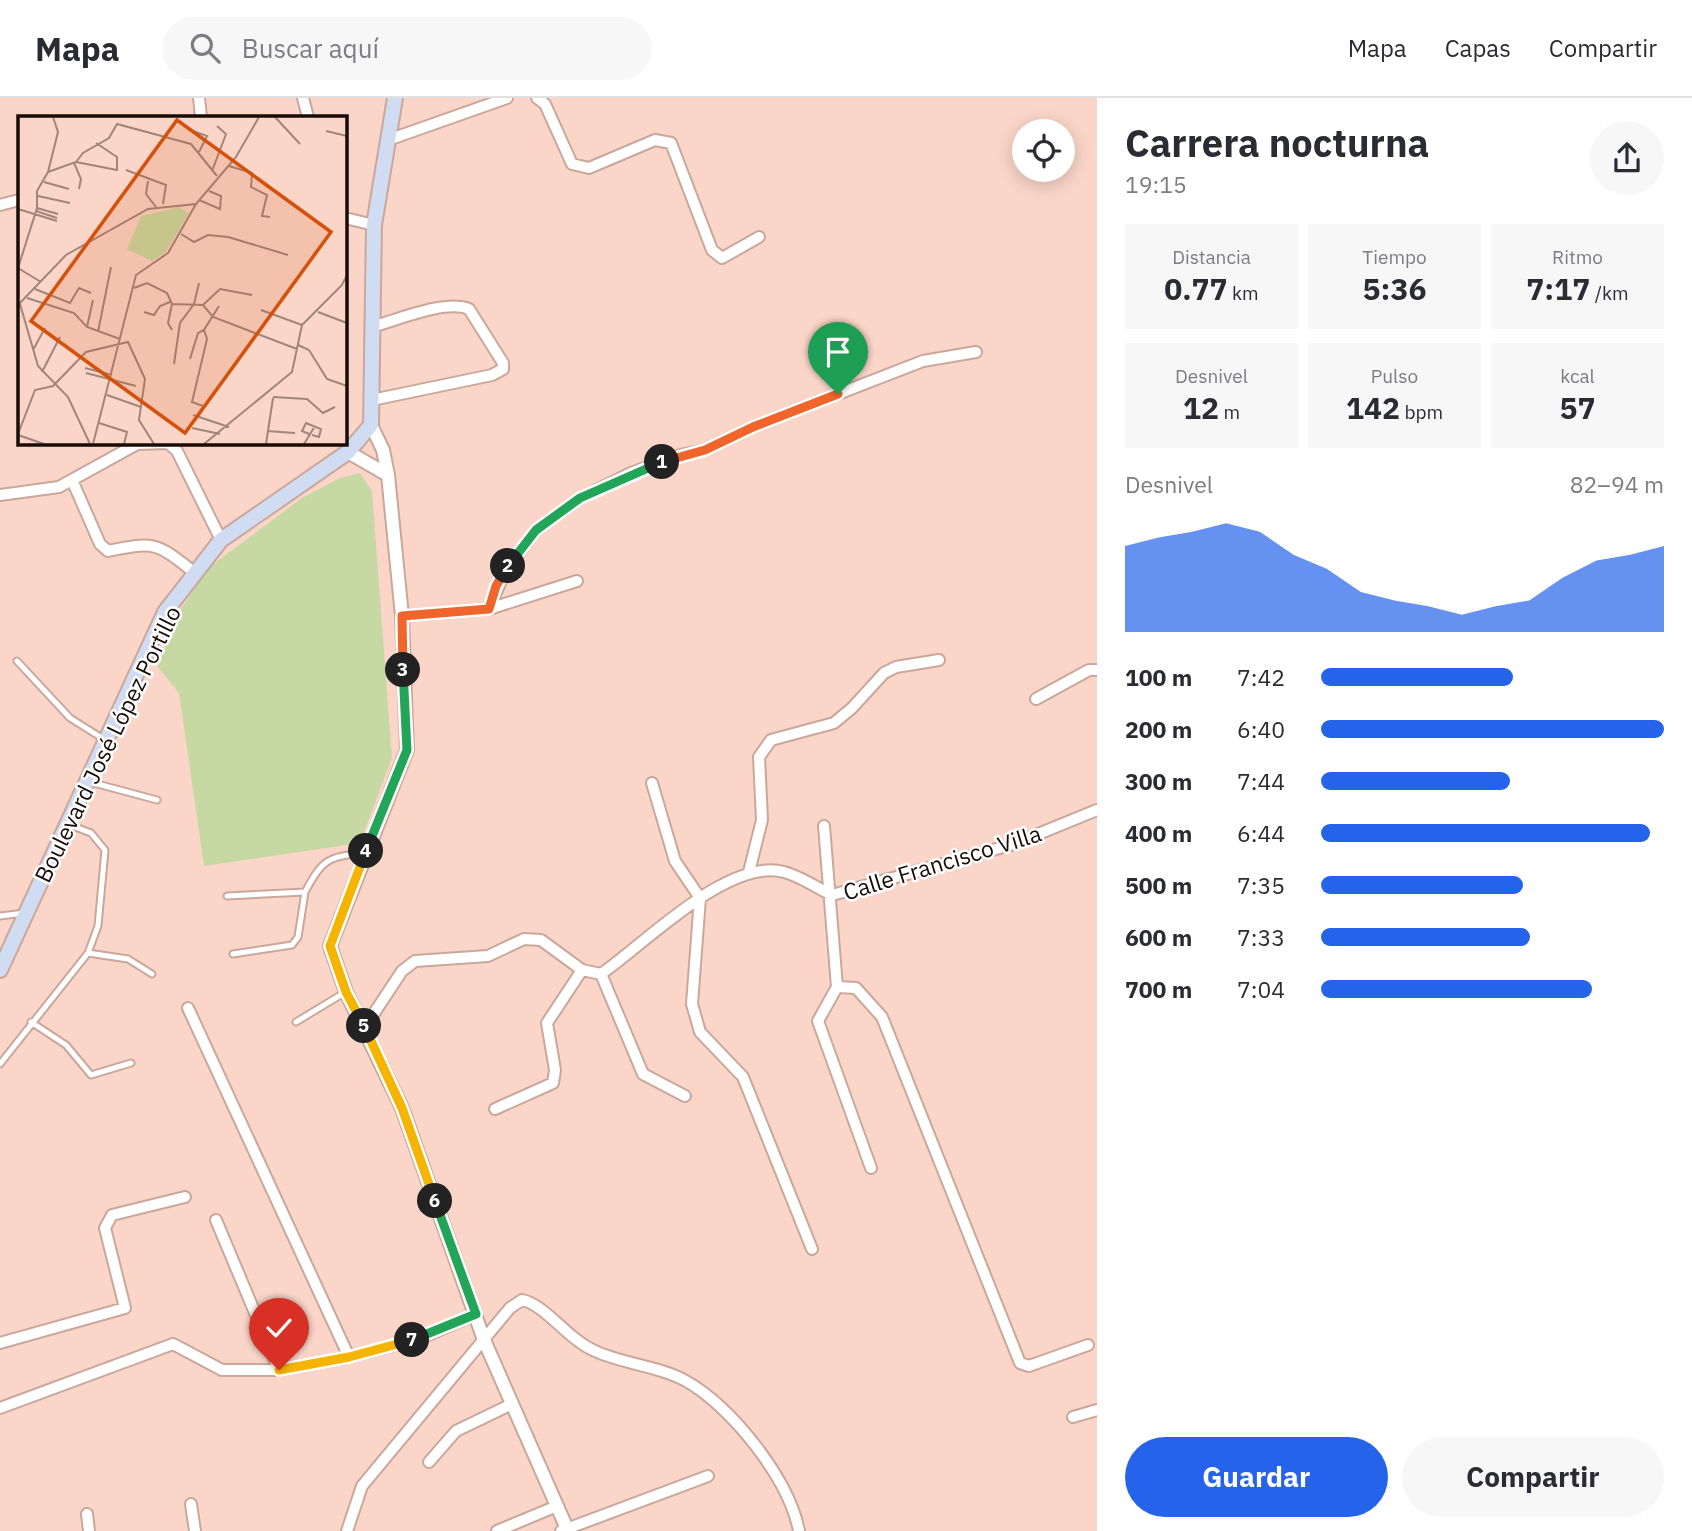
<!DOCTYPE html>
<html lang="es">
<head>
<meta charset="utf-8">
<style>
	:root { --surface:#fff; --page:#f7f7f7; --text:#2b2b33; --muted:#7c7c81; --line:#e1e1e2; --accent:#2563eb }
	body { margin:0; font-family:"IBM Plex Sans",sans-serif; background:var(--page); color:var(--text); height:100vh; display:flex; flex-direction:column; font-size:26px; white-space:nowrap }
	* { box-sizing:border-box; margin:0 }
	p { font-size:23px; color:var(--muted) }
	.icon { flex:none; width:38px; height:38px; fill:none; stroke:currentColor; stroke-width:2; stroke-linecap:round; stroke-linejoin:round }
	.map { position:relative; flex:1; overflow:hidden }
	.sheet { display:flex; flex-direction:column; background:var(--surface); width:595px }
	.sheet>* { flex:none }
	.buttons { position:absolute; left:1012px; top:21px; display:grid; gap:14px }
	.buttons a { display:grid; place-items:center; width:63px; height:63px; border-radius:50%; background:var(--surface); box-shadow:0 4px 18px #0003; font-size:35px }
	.pin { position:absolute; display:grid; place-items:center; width:60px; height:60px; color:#fff; margin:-72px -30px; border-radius:50% 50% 50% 0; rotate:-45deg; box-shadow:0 0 7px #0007 }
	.pin .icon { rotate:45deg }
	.km { position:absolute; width:35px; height:35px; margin:-18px; border-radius:50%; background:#222; color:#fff; font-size:19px; line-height:35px; text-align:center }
	.round { display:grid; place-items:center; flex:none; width:74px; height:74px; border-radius:37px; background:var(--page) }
	.summary { display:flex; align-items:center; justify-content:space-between; height:119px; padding:0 28px }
	h1 { font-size:38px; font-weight:700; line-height:52px }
	.stats { display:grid; grid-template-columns:repeat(3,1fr); gap:10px; height:119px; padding:7px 28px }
	.stats div { display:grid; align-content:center; border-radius:0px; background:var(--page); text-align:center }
	.stats b { font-size:30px; font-weight:700 }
	.stats small { font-size:19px; font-weight:400 }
	.stats p { font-size:19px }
	.chart { height:196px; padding:14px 28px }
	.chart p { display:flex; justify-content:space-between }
	.chart svg { width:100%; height:126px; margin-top:7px; fill:var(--accent); opacity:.7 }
	.action { display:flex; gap:14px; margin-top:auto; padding:14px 28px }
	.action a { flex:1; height:80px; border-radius:42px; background:var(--accent); color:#fff; font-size:28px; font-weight:700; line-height:80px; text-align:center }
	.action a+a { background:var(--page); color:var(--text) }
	ul { padding:0 28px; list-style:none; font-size:23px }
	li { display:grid; grid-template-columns:112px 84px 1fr; align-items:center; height:52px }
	li i { height:18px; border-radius:9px; background:var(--accent) }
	header { display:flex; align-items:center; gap:42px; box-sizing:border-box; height:98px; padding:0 35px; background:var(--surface); border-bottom:2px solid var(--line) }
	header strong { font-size:33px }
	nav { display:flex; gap:38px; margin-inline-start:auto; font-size:24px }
	.search { width:490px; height:63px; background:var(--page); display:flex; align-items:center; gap:18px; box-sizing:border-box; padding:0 24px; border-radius:38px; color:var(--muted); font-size:26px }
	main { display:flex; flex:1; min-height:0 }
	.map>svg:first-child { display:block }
</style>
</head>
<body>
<header>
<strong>Mapa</strong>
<div class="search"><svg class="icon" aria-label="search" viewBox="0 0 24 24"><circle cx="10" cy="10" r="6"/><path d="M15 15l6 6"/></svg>Buscar aquí</div>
<nav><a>Mapa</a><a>Capas</a><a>Compartir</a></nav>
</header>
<main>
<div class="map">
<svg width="1097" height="1433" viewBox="0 0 1097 1433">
	<rect width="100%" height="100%" fill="#fbd6c8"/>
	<!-- green -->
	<path fill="#c6d9a3" d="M360,375L372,393L392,660L360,745L204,768L179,595L157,568L181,511L208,470L302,400L340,380Z"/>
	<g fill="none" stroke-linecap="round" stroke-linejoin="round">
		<!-- service casing -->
		<g stroke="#caa79a" stroke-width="9">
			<path id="service" d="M17,563L70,620L105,642
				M90,684L157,702
				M305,794C323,761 327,759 364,755
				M227,798L305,794L298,839L292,847L233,856
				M0,818L25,815
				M88,855L128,861L152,876
				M31,924L66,947L91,977L131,965
				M296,924L344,895
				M0,966L88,855L98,828L105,752L91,735L70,727"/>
		</g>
		<!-- minor casing -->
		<g stroke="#caa79a" stroke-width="14">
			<path id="minor" d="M199,0L201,19
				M303,0L308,19
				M537,0L545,6L572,66L589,70L655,42L671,45L712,152L722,160L759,139
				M388,42L507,0
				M0,107L19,102
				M345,120L374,127
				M372,302L492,277L503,271V265L469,211C446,201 397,222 372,229
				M72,382L100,446L108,453C156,443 157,445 195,475
				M0,397L59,389L137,346L168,345L177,353L221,442
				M489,511L577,483
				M402,518L489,511L505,473L536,432L580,400L631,375L680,357L705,352L753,329L923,263L976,254
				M1036,601L1089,572H1097
				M652,685L675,763L700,800L692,906L700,934L743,979L812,1151
				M824,728L837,889L856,890L882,919L1020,1265L1029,1268L1088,1247
				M749,774L762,722L759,659L771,642L834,625L852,610L884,575L896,569L939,562
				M601,876L643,976L685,998
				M837,889L818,923L871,1070
				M188,910L349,1259
				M365,929L402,873L415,863L488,858L524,841L541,842L582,872L601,876C645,846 728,759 784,774C800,778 817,790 832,797L1014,746L1097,712
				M495,1011L553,985L555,972L547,925L582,872
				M216,1122L279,1272
				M0,1245L125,1210L105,1130L112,1117L185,1099
				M0,1310L173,1246L222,1272H279L349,1259L421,1240L476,1216
				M1073,1319L1097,1312
				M429,1364L456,1333L512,1306
				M191,1406L195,1433
				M87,1416L89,1433
				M347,1433L362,1388L510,1210L522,1202C546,1207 567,1241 595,1253C623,1266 659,1268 686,1283C732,1309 789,1381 799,1433
				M497,1433L557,1408
				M561,1433L708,1378"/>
		</g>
		<!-- tertiary casing -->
		<g stroke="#caa79a" stroke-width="16">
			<path id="tertiary" d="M371,327L383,352L388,377L402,518L407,652L330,848L346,894L402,1010L484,1242L568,1433
				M348,354L388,377"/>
		</g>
		<!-- secondary casing -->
		<g stroke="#caa79a" stroke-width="18">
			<path id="secondary" d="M0,872L165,514L221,442L348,354L371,327L374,127L395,0"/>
		</g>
		<!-- service -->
		<use href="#service" stroke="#fff" stroke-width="5"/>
		<!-- minor -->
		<use href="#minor" stroke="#fff" stroke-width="10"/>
		<!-- tertiary -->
		<use href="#tertiary" stroke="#fff" stroke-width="12"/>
		<!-- secondary -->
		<use href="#secondary" stroke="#cfdcf1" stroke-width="14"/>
	</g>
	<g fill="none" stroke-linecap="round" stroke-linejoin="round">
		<!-- split-1 casing -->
		<g stroke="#fff" stroke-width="14">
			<path id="split-1" d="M662,364L705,352L753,329L838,296"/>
		</g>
		<!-- split-2 casing -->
		<g stroke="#fff" stroke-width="14">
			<path id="split-2" d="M508,468L536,432L580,400L662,364"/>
		</g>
		<!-- split-3 casing -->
		<g stroke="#fff" stroke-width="14">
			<path id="split-3" d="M403,572L402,518L489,511L496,488L508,468"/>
		</g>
		<!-- split-4 casing -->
		<g stroke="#fff" stroke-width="14">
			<path id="split-4" d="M366,753L407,652L403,572"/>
		</g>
		<!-- split-5 casing -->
		<g stroke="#fff" stroke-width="14">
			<path id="split-5" d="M364,928L346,894L330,848L366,753"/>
		</g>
		<!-- split-6 casing -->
		<g stroke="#fff" stroke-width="14">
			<path id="split-6" d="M364,928L402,1010L435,1103"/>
		</g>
		<!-- split-7 casing -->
		<g stroke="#fff" stroke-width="14">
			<path id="split-7" d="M412,1242L476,1216L435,1103"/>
		</g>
		<!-- split-8 casing -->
		<g stroke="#fff" stroke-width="14">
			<path id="split-8" d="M279,1272L349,1259L412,1242"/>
		</g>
		<!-- split-1 -->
		<use href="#split-1" stroke="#f0652b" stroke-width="9"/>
		<!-- split-2 -->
		<use href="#split-2" stroke="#22a559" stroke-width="9"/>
		<!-- split-3 -->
		<use href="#split-3" stroke="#f0652b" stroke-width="9"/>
		<!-- split-4 -->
		<use href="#split-4" stroke="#22a559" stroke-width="9"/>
		<!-- split-5 -->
		<use href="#split-5" stroke="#f5b400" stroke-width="9"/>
		<!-- split-6 -->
		<use href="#split-6" stroke="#f5b400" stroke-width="9"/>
		<!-- split-7 -->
		<use href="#split-7" stroke="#22a559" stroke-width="9"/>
		<!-- split-8 -->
		<use href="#split-8" stroke="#f5b400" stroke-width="9"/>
	</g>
	<g text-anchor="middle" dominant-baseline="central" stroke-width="5" stroke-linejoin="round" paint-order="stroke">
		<!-- street labels -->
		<g font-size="23" fill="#180c07" stroke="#fff">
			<text transform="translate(107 646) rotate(-64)">Boulevard José López Portillo</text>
			<text transform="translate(942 764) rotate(-17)">Calle Francisco Villa</text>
		</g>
	</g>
	<!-- overview -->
	<g transform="translate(18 18)">
		<rect width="329" height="329" fill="#fbd6c8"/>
		<path d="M161,91L171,97L147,137L134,145L109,133L123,100Z" fill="#c6d9a3"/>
		<path fill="none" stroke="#a0857b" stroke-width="2" d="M257,1L282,28M175,15L189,20L181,36M308,15L329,20M58,46L99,54V41L78,27M56,47L63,63L61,73M211,50L234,57L233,71L249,79L244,100L252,101M108,54L148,69L145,88M194,55L208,18L199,10M30,56L58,46L65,37L91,22L99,8L173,28L199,60M130,65L128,78L138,91M26,66L51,73M20,80L52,87M181,84L202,93L203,80L191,75M19,92L40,98M0,93L39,105M18,95L39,102M163,118L176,126L190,119L210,121L270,139M0,152L19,92V75L30,56L40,16L35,1M0,152L23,166M116,172L129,167L149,177L154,188L185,189L195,201L279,233M17,173L52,187L61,172L73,177M9,182L56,197L69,211L102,223M2,188L20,250L50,281L72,328M0,189L48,139L130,93L178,88L218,41L241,1M185,189L202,173L234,179M243,194L284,209M126,196L136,199L142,190L152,186M300,196L329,207M69,211L75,184M154,214L150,207L154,188M80,216L93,151M280,229L291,234L309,263L329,270M15,234L27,212M172,243L180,217L186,214M156,248L162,207L176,188L181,167M67,252L94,259M24,256L42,221M68,257L118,270M89,279L123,291M255,281L289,283L305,297L317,291M185,290L174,286L189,223L186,214L201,190M175,299L211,311M81,307L109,316L106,328M174,312L202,318M249,315L277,317M0,318L17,274L35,270L68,236L110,226L127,263L121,304L136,328M291,318L284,315L288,307L303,313L301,321L294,319M0,319L26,328M75,328L118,159L150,137L178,88M186,328L274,256L284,209L324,169L329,159M248,328L255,282M286,328L297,310"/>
		<path fill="#d3510c" fill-opacity="0.15" stroke="#d3510c" stroke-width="3.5" d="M159,4L313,116L167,317L13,205Z"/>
		<rect width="329" height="329" fill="none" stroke="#180c07" stroke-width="3.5"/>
	</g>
</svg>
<div class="buttons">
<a><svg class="icon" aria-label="locate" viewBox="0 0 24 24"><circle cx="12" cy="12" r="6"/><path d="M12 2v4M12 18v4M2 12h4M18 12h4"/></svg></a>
</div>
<div class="pin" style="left:838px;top:296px;background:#1e9e55"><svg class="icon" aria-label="arrive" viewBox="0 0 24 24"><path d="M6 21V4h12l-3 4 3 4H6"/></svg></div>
<div class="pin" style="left:279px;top:1272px;background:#d93025"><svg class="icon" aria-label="check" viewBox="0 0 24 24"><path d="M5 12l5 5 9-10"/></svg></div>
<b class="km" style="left:662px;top:364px">1</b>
<b class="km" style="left:508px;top:468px">2</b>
<b class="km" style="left:403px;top:572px">3</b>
<b class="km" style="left:366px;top:753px">4</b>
<b class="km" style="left:364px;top:928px">5</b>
<b class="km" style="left:435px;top:1103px">6</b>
<b class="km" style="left:412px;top:1242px">7</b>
</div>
<section class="sheet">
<div class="summary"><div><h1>Carrera nocturna</h1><p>19:15</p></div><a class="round"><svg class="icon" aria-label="share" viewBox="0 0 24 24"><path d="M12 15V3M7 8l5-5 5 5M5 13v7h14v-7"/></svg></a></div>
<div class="stats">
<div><p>Distancia</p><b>0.77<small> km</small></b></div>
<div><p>Tiempo</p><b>5:36</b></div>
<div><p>Ritmo</p><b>7:17<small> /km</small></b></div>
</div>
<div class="stats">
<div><p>Desnivel</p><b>12<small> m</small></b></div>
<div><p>Pulso</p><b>142<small> bpm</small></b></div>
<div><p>kcal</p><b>57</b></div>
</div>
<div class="chart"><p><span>Desnivel</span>82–94 m</p>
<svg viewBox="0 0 160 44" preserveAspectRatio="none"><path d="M0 44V14L10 11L20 9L30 6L40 9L50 17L60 22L70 30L80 33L90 35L100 38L110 35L120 33L130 25L140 19L150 17L160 14V44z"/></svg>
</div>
<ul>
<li><b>100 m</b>7:42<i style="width:56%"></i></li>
<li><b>200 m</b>6:40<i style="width:100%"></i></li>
<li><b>300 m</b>7:44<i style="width:55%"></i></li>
<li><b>400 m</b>6:44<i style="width:96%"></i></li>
<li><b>500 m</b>7:35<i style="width:59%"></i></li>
<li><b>600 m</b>7:33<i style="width:61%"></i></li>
<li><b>700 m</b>7:04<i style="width:79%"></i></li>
</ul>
<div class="action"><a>Guardar</a><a>Compartir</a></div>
</section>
</main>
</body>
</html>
